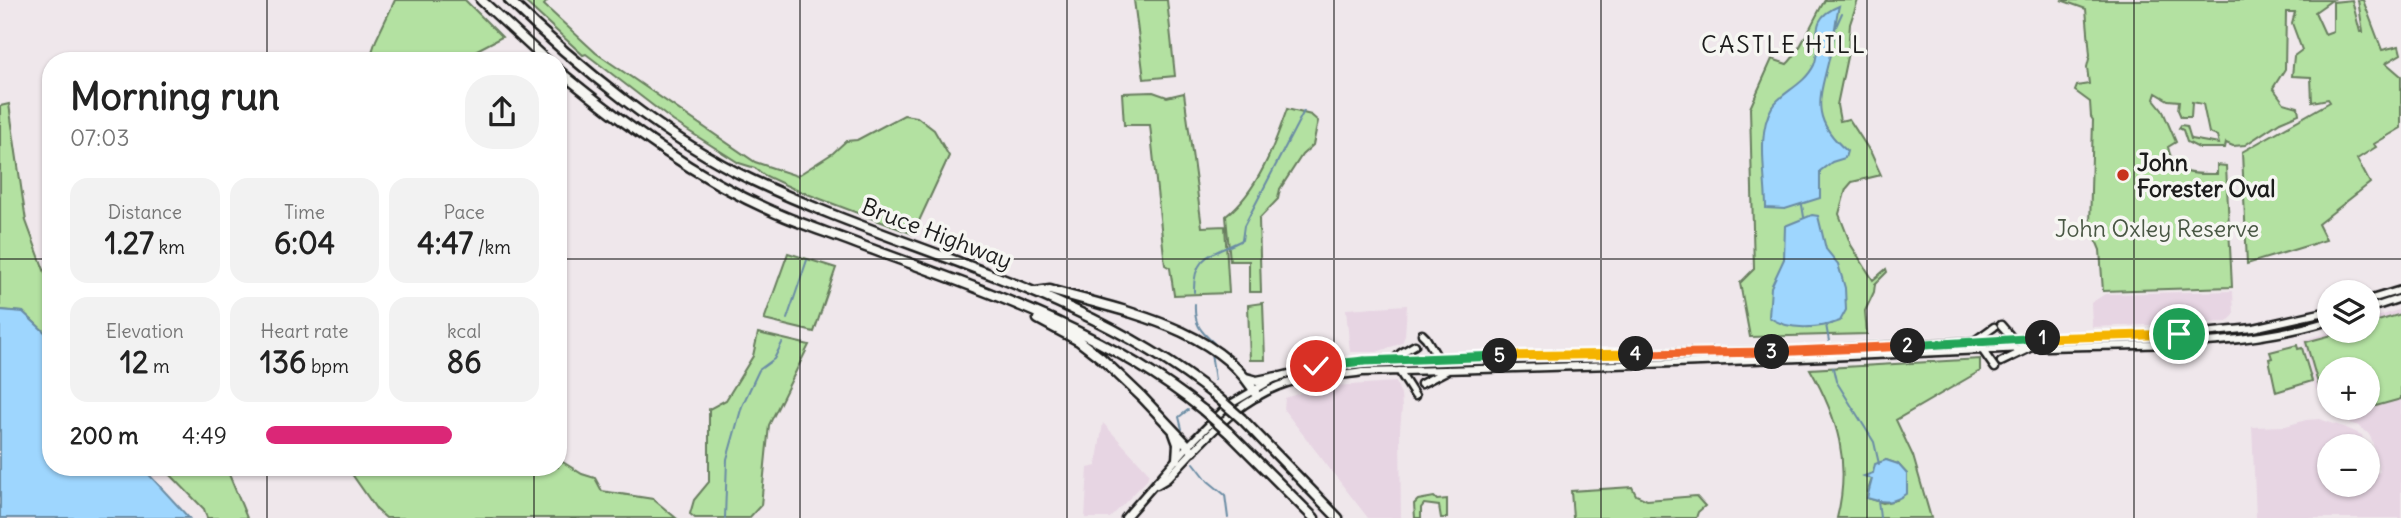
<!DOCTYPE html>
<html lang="en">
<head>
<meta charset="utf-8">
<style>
	:root { --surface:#fff; --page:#f2f2f2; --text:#222; --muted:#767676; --accent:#db2777 }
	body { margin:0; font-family:Delius,sans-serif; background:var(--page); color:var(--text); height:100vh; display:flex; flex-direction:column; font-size:26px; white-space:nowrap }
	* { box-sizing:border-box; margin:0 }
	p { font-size:23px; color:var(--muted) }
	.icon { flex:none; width:38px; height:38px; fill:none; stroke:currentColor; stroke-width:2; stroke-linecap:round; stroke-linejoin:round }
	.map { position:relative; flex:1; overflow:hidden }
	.side { position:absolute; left:42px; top:52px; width:525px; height:424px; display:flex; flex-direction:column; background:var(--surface); border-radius:28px; box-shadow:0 2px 5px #0004 }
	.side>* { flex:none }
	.buttons { position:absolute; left:2317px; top:280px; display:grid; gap:14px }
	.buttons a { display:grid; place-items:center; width:63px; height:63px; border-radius:50%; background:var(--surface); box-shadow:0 2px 5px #0004; font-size:35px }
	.pin { position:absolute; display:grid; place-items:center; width:60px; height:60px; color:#fff; margin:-30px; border:4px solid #fff; border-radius:50%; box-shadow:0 2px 7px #0007 }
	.km { position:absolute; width:35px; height:35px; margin:-18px; border-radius:50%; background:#222; color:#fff; font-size:19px; line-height:35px; text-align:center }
	.round { display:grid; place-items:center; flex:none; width:74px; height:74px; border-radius:28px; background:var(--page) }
	.summary { display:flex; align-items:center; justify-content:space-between; height:119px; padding:0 28px }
	h1 { font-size:38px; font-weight:800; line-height:52px }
	.metrics { display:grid; grid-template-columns:repeat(3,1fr); gap:10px; height:119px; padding:7px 28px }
	.metrics div { display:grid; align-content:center; border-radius:18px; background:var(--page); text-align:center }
	.metrics b { font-size:30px; font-weight:800 }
	.metrics small { font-size:19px; font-weight:400 }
	.metrics p { font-size:19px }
	ul { padding:0 28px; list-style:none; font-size:23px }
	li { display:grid; grid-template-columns:112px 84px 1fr; align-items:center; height:52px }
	li i { height:18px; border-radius:9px; background:var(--accent) }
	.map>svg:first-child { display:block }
</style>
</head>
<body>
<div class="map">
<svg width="2401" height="518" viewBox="0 0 2401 518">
	<rect width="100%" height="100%" fill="#efe7eb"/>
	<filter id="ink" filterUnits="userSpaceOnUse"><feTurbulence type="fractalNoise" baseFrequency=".0143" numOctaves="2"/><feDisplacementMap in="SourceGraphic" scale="14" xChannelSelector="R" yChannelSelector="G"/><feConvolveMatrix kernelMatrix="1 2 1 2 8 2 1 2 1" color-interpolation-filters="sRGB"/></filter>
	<g filter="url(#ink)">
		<!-- built -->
		<path fill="#e7d5e3" d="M2233,291L2234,315L2227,322L2092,327L2091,303L2105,294Z
			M1407,305L1405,336L1402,343L1377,352H1350L1346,309Z
			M2401,309V518H2256L2252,427L2286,426L2306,420L2319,419L2344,427L2362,435L2364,446H2329V485H2368V459L2372,474L2380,472L2372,440L2368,433L2359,426L2339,420L2337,408H2368V369H2329V394L2326,391L2316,390L2303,340L2333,331H2368V320Z
			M1396,382L1401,395L1402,408L1400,430L1401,518H1368L1284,410L1285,398L1319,387Z
			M1103,423L1149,473L1147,480L1110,518H1085L1088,468L1096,466Z"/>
		<!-- green -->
		<path fill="#b3e1a1" stroke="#687e5e" stroke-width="2" fill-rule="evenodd" d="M395,0H465L502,37L473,52L470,61H369L376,40Z
			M523,0H548L544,5L596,53L755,162L797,176L833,153L846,141L857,140L904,115L917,117L934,130L949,156L913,234L794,189L764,175L755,168L739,163L673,121L586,54L583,55Z
			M1134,0H1167L1175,76L1144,79Z
			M1825,0H1858L1850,24L1848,52L1837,105L1840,121L1849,119L1871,153L1881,175L1852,182L1846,189L1839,214L1851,245L1873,280L1886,269L1887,272L1875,284L1874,292L1865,311L1867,334L1750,337L1740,283L1754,269L1750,108L1772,59L1787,64C1800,52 1814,18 1825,0Z
			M2061,0H2332L2315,12L2325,34L2333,31V2L2352,0L2360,32H2363L2358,0H2363L2382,50L2399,46L2401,54L2386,63L2401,76V128L2374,144L2376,147L2357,159L2370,183L2318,224L2326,240L2247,264L2242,152L2330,102L2328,99L2312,102L2311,77L2292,76L2294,56L2302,50L2292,23L2295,12H2286L2285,69L2273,88L2284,103L2298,107L2299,114L2280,122L2245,145L2233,146L2226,143L2225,148H2199L2187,142L2183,130L2179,128L2181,125L2187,126L2191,139L2219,144L2217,136L2209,133L2203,104L2192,102L2191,117H2181L2178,110L2179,101L2168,100L2156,93L2154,99L2162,109L2176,142L2168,147C2174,176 2192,174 2217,174V165L2226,166L2232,287L2103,291L2100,250L2090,226L2093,120L2091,117L2090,102L2075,91L2077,86L2089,84L2087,67L2090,55L2086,9Z
			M1153,92L1167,97L1184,93L1202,227L1225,226L1229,293L1174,295L1170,268L1165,265L1150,125H1124L1122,93Z
			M9,104L26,221L51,289V338L23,312L0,310V106Z
			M1287,109L1311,115L1318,121L1313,145L1302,155L1280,189L1278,199L1259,219L1261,292H1249V261H1230L1226,216C1258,191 1274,146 1287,109Z
			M788,253L836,268L814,332L764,320Z
			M1263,303L1265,360H1250L1248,305Z
			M2401,314V399L2347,414H2341L2339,408H2368V369H2329V389L2319,387L2306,342L2347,331H2368V324Z
			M758,333L809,345L769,425L761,505L749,518H695L690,514L694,500L709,482V409L726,400L753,356Z
			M2297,345L2298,349L2302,348L2312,381L2276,392L2269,359L2272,358L2270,352Z
			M1980,359V371L1896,420L1913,456L1931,518H1837C1851,462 1838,418 1810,369ZM1886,460L1898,464L1907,474L1897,500L1883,503L1868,498C1867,483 1877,471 1886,460Z
			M558,459L582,474L595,478L602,491L653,499L676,518H386L377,510L347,467H558Z
			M163,467H226L247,518H207L204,509Z
			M1632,487L1636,495L1647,500L1696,496L1705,506L1698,512L1696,518H1573L1571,491Z
			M1434,497L1437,500L1447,499V518H1441L1439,506L1424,504L1421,508V518H1415L1414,504L1418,500Z"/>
		<!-- water -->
		<path fill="#9ed6fe" stroke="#6a8ca4" stroke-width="2" d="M1839,6C1835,21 1835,36 1831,50C1822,94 1806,116 1847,151L1845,158L1832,162L1820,171V198L1785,209L1766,208C1766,177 1756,134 1772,107C1781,92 1804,86 1814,65C1824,41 1804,20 1839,6Z
			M1812,215L1818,216L1826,249L1838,264L1845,288L1846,310L1840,321C1819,329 1788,331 1769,317L1771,287L1784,259L1785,226Z
			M0,310L23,312L51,338V467H142L189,518H0Z
			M1886,460L1898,464L1907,474V493C1893,504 1883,503 1867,498L1872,479L1864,476L1873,473L1875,464Z"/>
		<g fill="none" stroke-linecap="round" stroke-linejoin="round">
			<!-- stream -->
			<path stroke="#6a8ca4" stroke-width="2" d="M1834,31L1842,13
				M1802,205L1804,217
				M1194,292C1193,253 1214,255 1242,240L1244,226L1304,111
				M1195,304C1194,324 1200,331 1214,343
				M787,319L807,260
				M1826,325L1829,341
				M1211,353L1215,380
				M1833,368L1836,381L1874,442L1879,464
				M1182,429L1179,417L1188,410
				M1194,463L1208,481L1225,495L1228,518
				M1878,500L1880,518
				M725,518L727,459L742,406L759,370L774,359L782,343"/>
			<!-- secondary casing -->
			<g stroke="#1c1c1c" stroke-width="11">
				<path id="secondary" d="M2368,300L2401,290
					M2368,309L2401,298
					M2001,325L2013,339
					M1422,334L1426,338L1438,358
					M1973,342L1994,327
					M1983,351L1995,368
					M1394,360L1401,353L1415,345
					M2001,362L2028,349
					M1399,371L1415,396
					M1421,384L1448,370
					M1157,485L1167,479C1206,438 1240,394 1298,380C1319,375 1341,376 1362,372C1583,367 1804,359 2024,348C2125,343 2231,351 2329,321
					M1125,518L1188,446L1229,405L1277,377L1334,363L1522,356L1797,351L1995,340L2203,333L2253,328L2329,311"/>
			</g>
			<!-- highway casing -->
			<g stroke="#1c1c1c" stroke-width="13">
				<path id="highway" d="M481,0L547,61
					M509,0C574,64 669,141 752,180C906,253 1081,287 1217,397
					M558,70C626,126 695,177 776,213C801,224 829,233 855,243C976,288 1102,328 1203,410
					M1036,292L1050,290C1118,310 1220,327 1257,396
					M1038,319L1079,341L1101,358L1142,397L1193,451
					M1246,378L1257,381L1277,377
					M1242,419L1338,518
					M1228,432L1314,518
					M1174,433L1178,444L1177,459"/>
			</g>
			<!-- secondary -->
			<use href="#secondary" stroke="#f6f6f2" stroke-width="6"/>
			<!-- highway -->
			<use href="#highway" stroke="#f6f6f2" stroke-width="8"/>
			<!-- highway-bridge casing -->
			<g stroke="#1c1c1c" stroke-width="13" stroke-linecap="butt">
				<path id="highway-bridge" d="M1217,397L1242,419
					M1203,410L1228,432"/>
			</g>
			<!-- highway-bridge -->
			<use href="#highway-bridge" stroke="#f6f6f2" stroke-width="8"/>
		</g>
	</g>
	<g fill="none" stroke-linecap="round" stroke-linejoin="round" filter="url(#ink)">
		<!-- split-1 casing -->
		<g stroke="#fff" stroke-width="14">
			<path id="split-1" d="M2043,338L2179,334"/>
		</g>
		<!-- split-2 casing -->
		<g stroke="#fff" stroke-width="14">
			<path id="split-2" d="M1908,346L2043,338"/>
		</g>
		<!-- split-3 casing -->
		<g stroke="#fff" stroke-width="14">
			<path id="split-3" d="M1772,352L1908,346"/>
		</g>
		<!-- split-4 casing -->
		<g stroke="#fff" stroke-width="14">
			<path id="split-4" d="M1636,354L1772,352"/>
		</g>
		<!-- split-5 casing -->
		<g stroke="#fff" stroke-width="14">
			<path id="split-5" d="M1500,356L1636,354"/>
		</g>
		<!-- split-6 casing -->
		<g stroke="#fff" stroke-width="14">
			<path id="split-6" d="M1364,361L1500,356"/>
		</g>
		<!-- split-7 casing -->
		<g stroke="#fff" stroke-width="14">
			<path id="split-7" d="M1316,366L1364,361"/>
		</g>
		<!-- split-1 -->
		<use href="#split-1" stroke="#f5b400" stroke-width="9"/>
		<!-- split-2 -->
		<use href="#split-2" stroke="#22a559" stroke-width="9"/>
		<!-- split-3 -->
		<use href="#split-3" stroke="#f0652b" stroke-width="9"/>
		<!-- split-4 -->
		<use href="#split-4" stroke="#f0652b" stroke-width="9"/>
		<!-- split-5 -->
		<use href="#split-5" stroke="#f5b400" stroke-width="9"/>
		<!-- split-6 -->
		<use href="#split-6" stroke="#22a559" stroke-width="9"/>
		<!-- split-7 -->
		<use href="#split-7" stroke="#22a559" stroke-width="9"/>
	</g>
	<!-- grid -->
	<path fill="none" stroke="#1c1c1c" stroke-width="2" stroke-opacity="0.55" d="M267,0V61M534,0V61M800,0V518M1067,0V518M1334,0V518M1601,0V518M1867,0V518M2134,0V518M0,259H51M558,259H2401M267,467V518M534,467V518"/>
	<!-- markers -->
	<circle fill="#c8321e" stroke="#f6f6f2" stroke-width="2.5" cx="2123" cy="175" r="7"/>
	<g text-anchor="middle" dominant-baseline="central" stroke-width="7" stroke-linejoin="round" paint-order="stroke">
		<!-- poi labels -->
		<g font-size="23" font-weight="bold" fill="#1c1c1c" stroke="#f6f6f2" text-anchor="start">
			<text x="2137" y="162">John<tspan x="2137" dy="26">Forester Oval</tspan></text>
		</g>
		<!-- park labels -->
		<g font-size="23" fill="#495744" stroke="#f6f6f2">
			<text x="2157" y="228">John Oxley Reserve</text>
		</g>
		<!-- street labels -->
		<g font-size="23" fill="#1c1c1c" stroke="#f6f6f2">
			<text transform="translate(937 233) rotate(21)">Bruce Highway</text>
		</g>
		<!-- neighbourhood labels -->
		<g font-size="24" letter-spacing="2" fill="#1c1c1c" stroke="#f6f6f2">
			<text x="1784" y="44">CASTLE HILL</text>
		</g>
	</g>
</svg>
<div class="buttons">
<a><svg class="icon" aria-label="layers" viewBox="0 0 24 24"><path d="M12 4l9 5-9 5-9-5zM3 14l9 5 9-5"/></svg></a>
<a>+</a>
<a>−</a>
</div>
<div class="pin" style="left:2179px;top:334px;background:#1e9e55"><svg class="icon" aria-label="arrive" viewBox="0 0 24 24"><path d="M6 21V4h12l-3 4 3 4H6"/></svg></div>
<div class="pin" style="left:1316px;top:366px;background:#d93025"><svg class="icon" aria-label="check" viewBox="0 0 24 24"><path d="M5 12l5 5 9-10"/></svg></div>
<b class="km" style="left:2043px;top:338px">1</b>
<b class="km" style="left:1908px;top:346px">2</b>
<b class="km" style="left:1772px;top:352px">3</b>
<b class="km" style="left:1636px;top:354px">4</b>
<b class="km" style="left:1500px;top:356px">5</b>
<section class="side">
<div class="summary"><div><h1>Morning run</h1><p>07:03</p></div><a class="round"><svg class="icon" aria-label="share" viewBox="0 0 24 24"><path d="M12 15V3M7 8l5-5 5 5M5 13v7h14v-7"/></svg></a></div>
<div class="metrics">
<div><p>Distance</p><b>1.27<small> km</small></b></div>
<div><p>Time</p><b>6:04</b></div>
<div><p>Pace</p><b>4:47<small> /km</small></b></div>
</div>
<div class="metrics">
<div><p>Elevation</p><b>12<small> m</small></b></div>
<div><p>Heart rate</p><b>136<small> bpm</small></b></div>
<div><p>kcal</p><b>86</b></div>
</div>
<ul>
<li><b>200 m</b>4:49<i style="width:68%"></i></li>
</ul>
</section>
</div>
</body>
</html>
